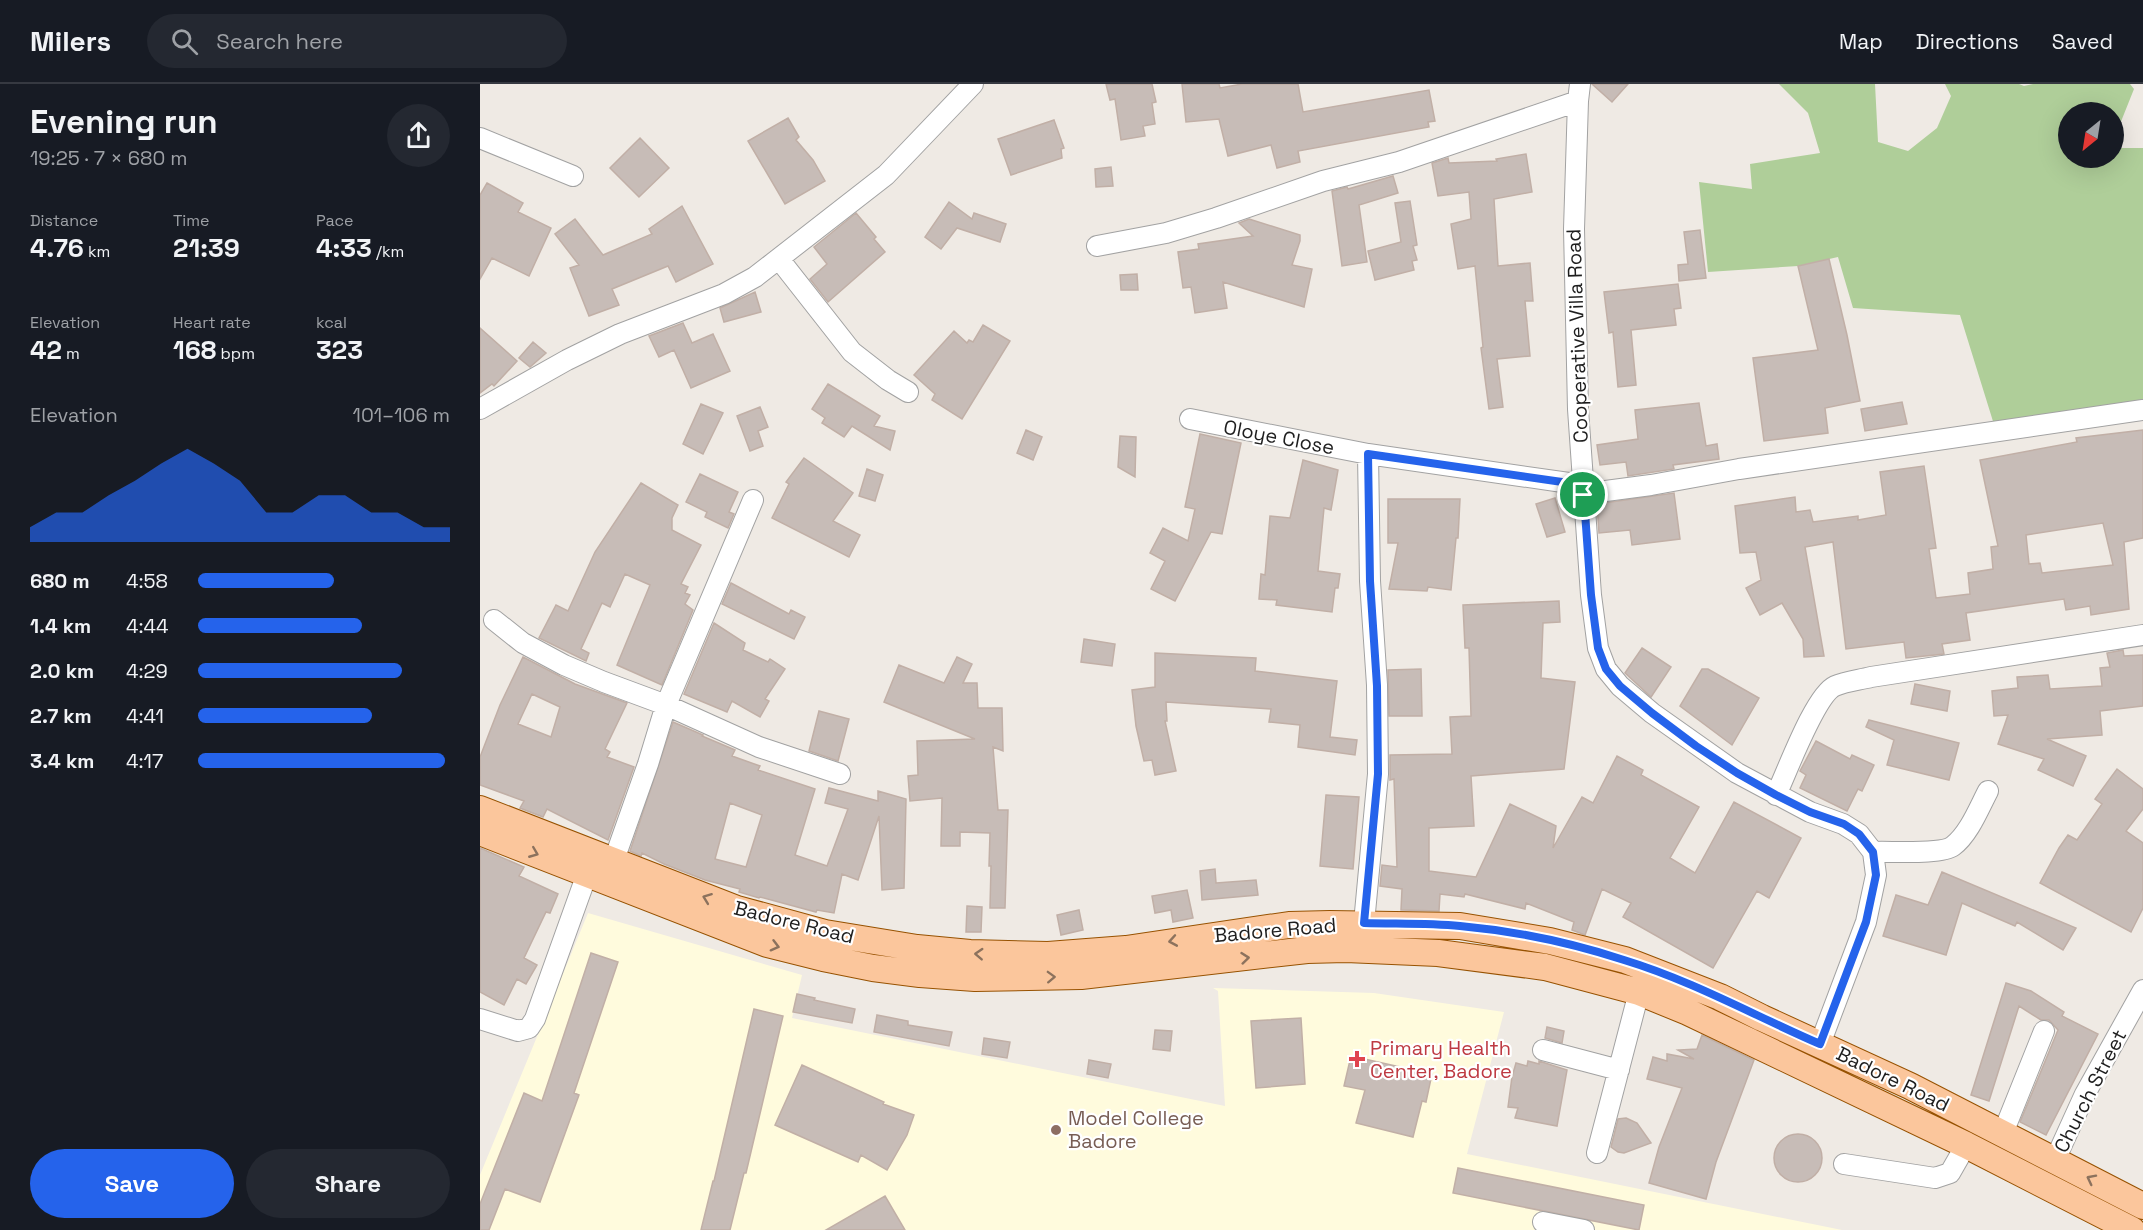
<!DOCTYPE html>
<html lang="en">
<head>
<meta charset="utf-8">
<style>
	:root { --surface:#171b24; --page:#242831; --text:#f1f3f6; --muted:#9ea1a6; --line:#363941; --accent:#2563eb }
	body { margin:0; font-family:"Space Grotesk",sans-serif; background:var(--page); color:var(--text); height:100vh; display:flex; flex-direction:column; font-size:22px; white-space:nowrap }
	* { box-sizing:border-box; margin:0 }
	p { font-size:20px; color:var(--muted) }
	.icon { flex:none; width:33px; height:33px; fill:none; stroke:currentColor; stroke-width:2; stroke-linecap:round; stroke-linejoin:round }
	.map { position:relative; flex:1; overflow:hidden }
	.drawer { display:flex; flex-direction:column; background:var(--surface); width:480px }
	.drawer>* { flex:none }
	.needle { width:39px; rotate:210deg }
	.buttons { position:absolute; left:1578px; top:18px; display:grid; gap:12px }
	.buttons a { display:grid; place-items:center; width:66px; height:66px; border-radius:50%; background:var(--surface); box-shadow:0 6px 24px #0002; font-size:30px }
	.pin { position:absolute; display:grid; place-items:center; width:51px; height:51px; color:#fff; margin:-26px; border:3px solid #fff; border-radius:50%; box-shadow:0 2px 6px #0007 }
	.round { display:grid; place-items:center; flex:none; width:63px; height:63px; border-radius:32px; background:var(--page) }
	.head { display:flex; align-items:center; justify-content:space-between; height:102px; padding:0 30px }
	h1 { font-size:33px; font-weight:700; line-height:45px }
	.figures { display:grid; grid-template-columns:repeat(3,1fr); gap:9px; height:102px; padding:6px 30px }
	.figures div { display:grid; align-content:center }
	.figures b { font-size:26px; font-weight:700 }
	.figures small { font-size:16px; font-weight:400 }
	.figures p { font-size:16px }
	.chart { height:168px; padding:12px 30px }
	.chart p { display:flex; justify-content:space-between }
	.chart svg { width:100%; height:108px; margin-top:6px; fill:var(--accent); opacity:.7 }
	.action { display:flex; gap:12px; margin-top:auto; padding:12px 30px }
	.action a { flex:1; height:69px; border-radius:36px; background:var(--accent); color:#fff; font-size:24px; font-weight:700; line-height:69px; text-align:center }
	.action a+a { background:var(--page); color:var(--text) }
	ul { padding:0 30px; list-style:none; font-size:20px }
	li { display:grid; grid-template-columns:96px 72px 1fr; align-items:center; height:45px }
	li i { height:15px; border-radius:8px; background:var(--accent) }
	header { display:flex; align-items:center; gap:36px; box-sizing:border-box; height:84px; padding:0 30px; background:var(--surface); border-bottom:2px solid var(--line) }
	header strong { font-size:28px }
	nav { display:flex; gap:33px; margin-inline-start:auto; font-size:21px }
	.search { width:420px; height:54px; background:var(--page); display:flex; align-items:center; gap:15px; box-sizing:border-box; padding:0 21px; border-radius:33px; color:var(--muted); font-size:22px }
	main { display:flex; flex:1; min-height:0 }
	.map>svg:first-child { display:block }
</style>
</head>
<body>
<header>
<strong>Milers</strong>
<div class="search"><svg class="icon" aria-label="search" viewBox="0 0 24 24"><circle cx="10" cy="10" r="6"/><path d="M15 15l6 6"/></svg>Search here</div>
<nav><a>Map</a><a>Directions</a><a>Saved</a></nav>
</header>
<main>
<section class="drawer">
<div class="head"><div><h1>Evening run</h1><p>19:25 · 7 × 680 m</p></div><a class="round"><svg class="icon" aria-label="share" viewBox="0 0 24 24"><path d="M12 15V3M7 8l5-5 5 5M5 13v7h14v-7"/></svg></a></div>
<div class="figures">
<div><p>Distance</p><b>4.76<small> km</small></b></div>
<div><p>Time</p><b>21:39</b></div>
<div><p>Pace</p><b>4:33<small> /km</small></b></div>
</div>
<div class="figures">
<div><p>Elevation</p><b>42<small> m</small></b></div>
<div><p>Heart rate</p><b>168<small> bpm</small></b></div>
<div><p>kcal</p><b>323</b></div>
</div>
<div class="chart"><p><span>Elevation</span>101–106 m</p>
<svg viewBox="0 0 160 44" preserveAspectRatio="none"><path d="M0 44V38L10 32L20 32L30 25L40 19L50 12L60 6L70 12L80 19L90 32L100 32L110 25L120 25L130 32L140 32L150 38L160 38V44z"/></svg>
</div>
<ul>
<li><b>680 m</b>4:58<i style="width:54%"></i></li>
<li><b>1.4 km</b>4:44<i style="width:65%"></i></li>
<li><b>2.0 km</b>4:29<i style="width:81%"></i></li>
<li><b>2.7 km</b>4:41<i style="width:69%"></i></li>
<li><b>3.4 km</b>4:17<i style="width:98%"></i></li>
</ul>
<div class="action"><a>Save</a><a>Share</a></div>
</section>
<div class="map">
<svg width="1663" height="1146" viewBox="0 0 1663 1146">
	<rect width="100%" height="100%" fill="#efeae4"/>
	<!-- education -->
	<path fill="#fffbdd" d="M108,829L322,891L312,934L745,1022L738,907L733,904L894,909L1024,928L987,1070L1362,1146H0V1091Z"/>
	<!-- forest -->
	<path fill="#afce99" d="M1299,0H1395L1398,58L1428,67L1457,44L1471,12L1465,0H1539L1544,2L1553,0H1650L1654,5L1634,55V28H1588V74H1634V64H1663V324L1516,347L1480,231L1373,224L1358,173L1318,182L1228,188L1219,98L1272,105L1270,80L1340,69L1328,29Z"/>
	<!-- building -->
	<path fill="#c7bcb7" stroke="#c1afa6" stroke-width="1.5" fill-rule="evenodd" d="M626,0H672L676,18L672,19L675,40L663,42L665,52L641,56L635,15L630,16Z
		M702,0H739L740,4L762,0H818L823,28L949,6L955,37L948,38L949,43L818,67L820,78L797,84L791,61L748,72L739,35L706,38Z
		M1112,0H1148L1132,18Z
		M308,34L319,53L316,56L333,76L345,97L305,120L268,57Z
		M574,36L584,64L581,65L582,74L531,91L518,55Z
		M160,54L189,84L159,113L130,84Z
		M1046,70L1052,108L1014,115L1018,182L1050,179L1053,217H1045L1050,272L1017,275L1023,323L1009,325L1001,264L1003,263L995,182L978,185L971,140L991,135L989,108L958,112L952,79L968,74L969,79L1017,77L1016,75Z
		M631,83L633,102L616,103L615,85Z
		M913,92L918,109L879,121L887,178L862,182L852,107L867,103L868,105Z
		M7,99L43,119L38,128L71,144L49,192L12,174L0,195V111Z
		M930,117L937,161L933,162L937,176L932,177L934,186L895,196L888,167L921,158L915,119Z
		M469,118L492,135L494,129L526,140L520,158L477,144L461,165L445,153Z
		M202,122L233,180L196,198L188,182L132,205L139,221L109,232L90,184L99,181L75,150L95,135L123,171L172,150L169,145Z
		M376,129L396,153L394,155L405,168L348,218L330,195L347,180L334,163Z
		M769,135L820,151V157L812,181L832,185L824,223L743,198L747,224L715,229L711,203L703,204L698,168L719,165L718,160L773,152L759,139Z
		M1220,146L1226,194L1199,197L1198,181L1208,180L1204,148Z
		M1349,175L1367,251L1380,317L1345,324L1348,349L1284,357L1273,274L1338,266L1318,182Z
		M657,190L658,206H641L640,191Z
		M1198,200L1201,224L1194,225L1196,241L1151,246L1156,301L1138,303L1133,248L1129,249L1124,208Z
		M275,208L281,228L244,238L240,224Z
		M203,239L212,259L233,250L250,287L211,304L194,266L179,273L169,252Z
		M503,241L530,257L482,335L452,316L455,310L434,291L474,247L487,259L489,256L493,258Z
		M0,244L37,277L14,302L12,300L0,309Z
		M53,258L66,269L50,283L39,274Z
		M348,300L400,332L394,342L415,347L410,366L372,342L364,353L342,339L345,334L332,325Z
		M1422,318L1427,340L1385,347L1381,325Z
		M1219,319L1226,362L1237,360L1239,375L1193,381L1194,385L1148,392L1146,378L1120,381L1117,361L1158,355L1155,326Z
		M221,320L243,329L223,370L203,360Z
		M280,323L288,343L278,347L283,362L270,367L257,332Z
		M546,346L562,353L553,376L537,369Z
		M1663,346V454L1644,458L1649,525L1611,531L1610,522L1586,526L1584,515L1486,529L1490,556L1462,560L1464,570L1426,574L1424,558L1366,565L1353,458L1325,463L1344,572L1324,573L1323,555L1302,519L1280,531L1266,504L1281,496L1276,468L1260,469L1255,422L1315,413L1316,428L1330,426L1333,438L1378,432V436L1406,431L1400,388L1444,382L1456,464L1449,465L1456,514L1490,510L1488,489L1513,485L1511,463L1518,462L1500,376L1597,358L1596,354ZM1623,439L1633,481L1562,489L1560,479L1549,480L1546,451Z
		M720,350L761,359L742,450L731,448L695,517L671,505L685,477L670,469L683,444L708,457L715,425L705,423Z
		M640,352L656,353L655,393L638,383Z
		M324,374L373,409L353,437L380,451L369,473L292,434L309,400L306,398Z
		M823,376L858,386L851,426L844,424L838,487L860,490L858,504H855L852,528L796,521L797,516L779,515L781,490L785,491L790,432L810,434Z
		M387,385L403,391L395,417L379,412Z
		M220,390L258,408L249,428L254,430L248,444L225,433L227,428L206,418Z
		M161,399L198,421L192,434V446L221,461L201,500L208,503L205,509L210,511L205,520L213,526L182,601L137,581L170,501L145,490L130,523L122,519L101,565L109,569L106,577L59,554L76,521L88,527L115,468Z
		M1194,409L1200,455L1152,461L1150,446L1119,449L1117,420Z
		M1075,414L1085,448L1067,453L1056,420Z
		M908,415H980L978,454H976L971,506L948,503L947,507L909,505L918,459H908Z
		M251,499L309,530L311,526L325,533L314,555L242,520Z
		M1079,517L1080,538L1063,539L1061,594L1095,598L1084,685L991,692L994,742L949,744V787L996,793L1030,720L1076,742L1073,764L1102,713L1113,719L1137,672L1163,686L1161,691L1219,723L1190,774L1215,789L1254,718L1321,754L1289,814L1277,807L1233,884L1143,833L1151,819L1122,805L1105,851L1092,846L1094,838L1046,819L1045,825L985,810L984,813L960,810L959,827L921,826L922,805L900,802L902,781L917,783L914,695L910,696V671L972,670L970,633L991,632L989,564H985L983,521Z
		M234,539L265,559L263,566L288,578L290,575L305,585L285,615L289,617L280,633L252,617L247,628L204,610Z
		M604,555L635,560L632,582L601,578Z
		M1162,564L1191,583L1171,613L1145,589Z
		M1643,566L1644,572L1663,571V622L1620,627L1622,651L1567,655L1606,672L1593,702L1558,686L1564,675L1518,660L1528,631L1514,632L1512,607L1538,604L1537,593L1568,591L1570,605L1622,602L1620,584L1630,583L1627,569Z
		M675,569L776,574L775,587L857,597L850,653L877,656L875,671L818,663L820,641L789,638L791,625L686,618L687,637H685L696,687L675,691L672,676L664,677L656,642L652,606L675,603Z
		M43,573L95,600L147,619L125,665L130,668L127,673L154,683L128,756L67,725L63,733L45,726L40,724L44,717L0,701V673L20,621ZM52,610L80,623L71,653L38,640Z
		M477,573L492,580L483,599H497L498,624H522L523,667L513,663L518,726H528L525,824H510L511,782H509L510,749L480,748V762H461L462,714L430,717L428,692L438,691L437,657L495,655L404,618L419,581L464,599Z
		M941,585L942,632H909L908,586Z
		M1222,585H1228L1279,614L1252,661L1200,622Z
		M1435,600L1470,607L1467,627L1431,620Z
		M339,627L369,635L358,677L329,667Z
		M1389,636L1479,659L1469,696L1407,681L1414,656L1386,643Z
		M193,638L223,651L222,652L255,666L252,672L280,682L278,686L335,705L315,771L347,782L368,725L345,719L349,704L398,717V707L426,715L424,804L402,806L399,732L378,796L362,790L354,829L337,826L336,828L280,813L279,814L259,808L260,805L225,796L184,780L162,769L161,772L150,767ZM250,719L282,731L266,783L235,775Z
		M1336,657L1370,675L1372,671L1394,681L1382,707L1378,705L1367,727L1320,704L1326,691L1320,687Z
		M1637,685L1663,705V725L1646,747L1663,759V824L1651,848L1560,799L1579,764L1588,751L1597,756L1622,720L1615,715Z
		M846,711L879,713L873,785L840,782Z
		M0,764L44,783L39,792L78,810L70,829L66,828L44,874L57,881L46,900L37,895L24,921L0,908Z
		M735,785L736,799L776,796L778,811L722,816L720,787Z
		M1462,788L1596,844L1583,866L1537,838L1535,842L1482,819L1466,871L1403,852L1416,811L1448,821Z
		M707,806L713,834L693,838L691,826L675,829L672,812Z
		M487,822L502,823L501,848H486Z
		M599,826L603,846L581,851L577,831Z
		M111,869L138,878L94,1009L99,1011L60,1118L25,1105L9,1146H0V1120L44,1009L62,1017Z
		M1526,899L1551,907L1584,928L1582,932L1618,950L1566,1051L1540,1038L1578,946L1569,936H1561L1539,922L1509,1017L1491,1011Z
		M317,910L335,914L334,916L375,925L372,939L313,928Z
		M274,925L303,932L266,1089H264L250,1146H221L233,1097H234Z
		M397,931L428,937V941L472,948L469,962L394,948Z
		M821,934L825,1000L776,1004L771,937Z
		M1067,943L1084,947L1082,959L1065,954Z
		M675,946L692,947L690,967L673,965Z
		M1222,951L1274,976L1236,1078L1226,1115L1169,1099L1179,1063L1202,1004L1167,995L1173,973L1187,977V970L1214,975L1198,966L1217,965Z
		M504,954L530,958L527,974L502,970Z
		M871,972L952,990L946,1018L942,1017L933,1053L876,1039L885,1006L864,1002Z
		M609,976L631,980L628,994L607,990Z
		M1048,977L1059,980V977L1087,986L1077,1042L1035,1034L1038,1024L1028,1023L1032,993L1036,979L1047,982Z
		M322,981L404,1018L403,1020L434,1031L427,1051L407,1086L381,1071L378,1078L295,1041Z
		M1146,1034L1157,1039L1171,1059L1144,1069L1138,1068L1131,1063L1138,1035Z
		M1294 1074a24 24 0 1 1 48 0a24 24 0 1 1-48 0Z
		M978,1084L1164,1121L1159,1146L973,1109Z
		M405,1112L425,1146H346Z"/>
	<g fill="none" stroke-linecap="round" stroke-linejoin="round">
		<!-- minor casing -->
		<g stroke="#a2a2a2" stroke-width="22">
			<path id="minor" d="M1100,0L1098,17L1094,145L1098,325L1111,511L1118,564L1126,585L1140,602L1172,629L1257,689L1330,728L1363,740L1379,750L1393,768L1396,791L1386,838L1340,960
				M0,54L93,92
				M617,162L686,149L736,134L843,97L919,78L1098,17
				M299,175L372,268L408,296L428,308
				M0,325L87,276L140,250L244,210L275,193L406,91L493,0
				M710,335L888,370L1103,401
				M1103,410L1171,401L1259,385L1663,326
				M14,536L43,559L84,581L124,598L186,621L279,663L360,690
				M1296,711C1307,688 1335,611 1355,602C1366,597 1380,596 1391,593L1663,551
				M1393,768C1410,767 1461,771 1473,762C1489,750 1499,724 1508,707
				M134,776L168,680L186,621L273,416
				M884,839L898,690L897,601L890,497L888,370
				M0,935L38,947L49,944L55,935L107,790
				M1063,966L1139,986
				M1523,1049L1564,947
				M1117,1069L1159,908
				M1575,1076L1605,1010L1663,906
				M1364,1080L1455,1094L1470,1089L1486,1061
				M1063,1138L1104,1146"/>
		</g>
		<!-- major casing -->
		<g stroke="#975201" stroke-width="28">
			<path id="major" d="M0,725L257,825L345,849L437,864L490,869L568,871L646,865L809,841L850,840L980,842L1070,857L1145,876L1240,913L1282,934L1430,1002L1663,1122
				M0,748L287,860L343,874L393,884L440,890L495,894L601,892L827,866L866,865L958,869L1065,883L1159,908L1208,928L1486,1061L1652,1146"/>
		</g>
		<!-- minor -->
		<use href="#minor" stroke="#fff" stroke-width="20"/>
		<!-- major -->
		<use href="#major" stroke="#fbc69c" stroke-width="26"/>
	</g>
	<!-- one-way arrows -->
	<defs><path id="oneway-chevron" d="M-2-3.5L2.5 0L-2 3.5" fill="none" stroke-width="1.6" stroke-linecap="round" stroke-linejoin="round" transform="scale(1.5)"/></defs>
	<g stroke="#8c725d">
		<use href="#oneway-chevron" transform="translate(54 769) rotate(22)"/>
		<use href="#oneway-chevron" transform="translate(227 814) rotate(-159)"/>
		<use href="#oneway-chevron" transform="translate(693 857) rotate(170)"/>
		<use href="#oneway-chevron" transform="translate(295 862) rotate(15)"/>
		<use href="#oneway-chevron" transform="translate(499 870) rotate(-177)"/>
		<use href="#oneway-chevron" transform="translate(765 874) rotate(-6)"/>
		<use href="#oneway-chevron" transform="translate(571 893) rotate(-2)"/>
		<use href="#oneway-chevron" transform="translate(1611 1095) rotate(-153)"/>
	</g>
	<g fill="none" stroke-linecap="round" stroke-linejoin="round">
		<!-- route casing -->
		<g stroke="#fff" stroke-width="12">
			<path id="route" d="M888,370L1103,401L1111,511L1118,564L1126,585L1140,602L1172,629L1216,662L1257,689L1296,711L1330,728L1364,740L1379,750L1393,768L1396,791L1386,838L1340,960C1275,932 1213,897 1144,876C1092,859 1035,847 980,842C948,839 916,840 884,839L898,690L897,602L890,497Z"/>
		</g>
		<!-- route -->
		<use href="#route" stroke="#2563eb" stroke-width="8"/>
	</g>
	<!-- markers -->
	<path fill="#e0444e" stroke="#fff" stroke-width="2" d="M874 966h6v6h6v6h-6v6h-6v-6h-6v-6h6z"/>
	<circle fill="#8d6e63" stroke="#fff" stroke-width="2" cx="576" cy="1046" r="6"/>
	<g text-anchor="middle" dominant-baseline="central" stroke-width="4.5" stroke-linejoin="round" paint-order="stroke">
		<!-- street labels -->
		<g font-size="20" fill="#1e1e1e" stroke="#fff">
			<text transform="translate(1097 252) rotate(-92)">Cooperative Villa Road</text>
			<text transform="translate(799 353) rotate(11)">Oloye Close</text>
			<text transform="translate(314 838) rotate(14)">Badore Road</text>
			<text transform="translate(795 846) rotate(-5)">Badore Road</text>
			<text transform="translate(1413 995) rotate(26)">Badore Road</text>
			<text transform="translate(1610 1007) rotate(-63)">Church Street</text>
		</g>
		<!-- health labels -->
		<g font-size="20" fill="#be3a42" stroke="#fff" text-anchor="start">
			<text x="890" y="964">Primary Health<tspan x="890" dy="23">Center, Badore</tspan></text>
		</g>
		<!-- education labels -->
		<g font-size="20" fill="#785e54" stroke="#fff" text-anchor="start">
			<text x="588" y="1034">Model College<tspan x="588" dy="23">Badore</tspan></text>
		</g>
	</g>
</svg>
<div class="buttons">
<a><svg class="needle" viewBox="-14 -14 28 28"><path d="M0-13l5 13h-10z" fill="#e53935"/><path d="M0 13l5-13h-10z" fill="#9ea1a6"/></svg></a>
</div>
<div class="pin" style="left:1103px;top:411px;background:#1e9e55"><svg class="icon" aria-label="arrive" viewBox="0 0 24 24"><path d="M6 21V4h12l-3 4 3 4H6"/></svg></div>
</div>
</main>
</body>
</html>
